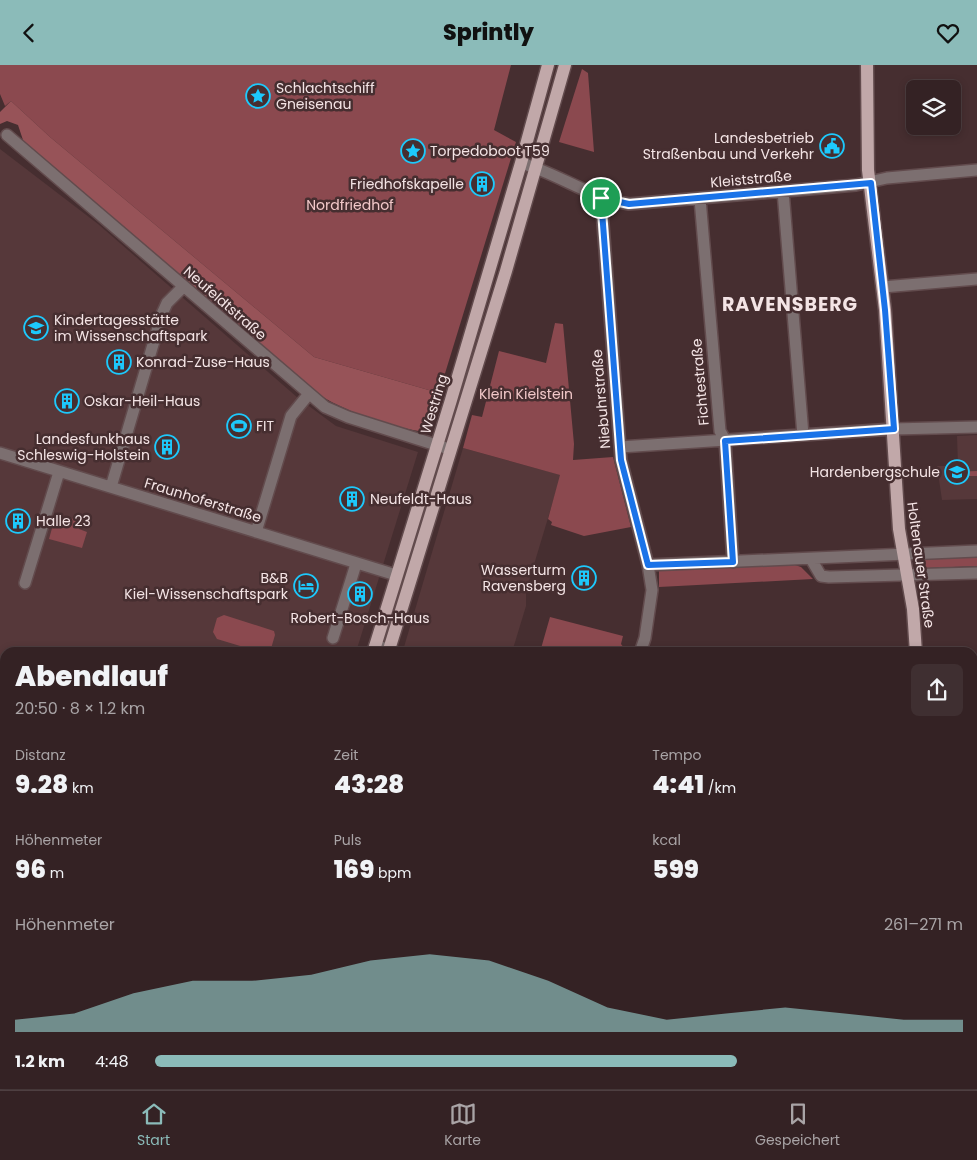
<!DOCTYPE html>
<html lang="de">
<head>
<meta charset="utf-8">
<style>
	:root { --surface:#342224; --page:#3f2f31; --text:#f1f3f6; --muted:#a9a4a6; --line:#4e3f41; --accent:#8bbbb9 }
	body { margin:0; font-family:Poppins,sans-serif; background:var(--page); color:var(--text); height:100vh; display:flex; flex-direction:column; font-size:19px; white-space:nowrap }
	* { box-sizing:border-box; margin:0 }
	p { font-size:16px; color:var(--muted) }
	.icon { flex:none; width:28px; height:28px; fill:none; stroke:currentColor; stroke-width:2; stroke-linecap:round; stroke-linejoin:round }
	.map { position:relative; flex:1; overflow:hidden }
	.drawer { position:absolute; left:0px; top:582px; width:978px; height:442px; display:flex; flex-direction:column; background:var(--surface); border-radius:15px 15px 0 0; box-shadow:0 2px 8px #0003,0 0 0 1px var(--line) }
	.drawer>* { flex:none }
	.tools { position:absolute; left:906px; top:15px; display:grid; gap:10px }
	.tools a { display:grid; place-items:center; width:55px; height:55px; border-radius:8px; background:var(--surface); box-shadow:0 2px 8px #0003,0 0 0 1px var(--line); font-size:25px }
	.pin { position:absolute; display:grid; place-items:center; width:42px; height:42px; color:#fff; margin:-21px; border:2px solid #fff; border-radius:50%; box-shadow:0 1px 5px #0007 }
	.round { display:grid; place-items:center; flex:none; width:52px; height:52px; border-radius:8px; background:var(--page) }
	.headline { display:flex; align-items:center; justify-content:space-between; height:85px; padding:0 15px }
	h1 { font-size:28px; font-weight:800; line-height:38px }
	.figures { display:grid; grid-template-columns:repeat(3,1fr); gap:8px; height:85px; padding:5px 15px }
	.figures div { display:grid; align-content:center }
	.figures b { font-size:25px; font-weight:800 }
	.figures small { font-size:14px; font-weight:400 }
	.figures p { font-size:14px }
	.chart { height:140px; padding:10px 15px }
	.chart p { display:flex; justify-content:space-between }
	.chart svg { width:100%; height:90px; margin-top:5px; fill:var(--accent); opacity:.7 }
	ul { padding:0 15px; list-style:none; font-size:16px }
	li { display:grid; grid-template-columns:80px 60px 1fr; align-items:center; height:38px }
	li i { height:12px; border-radius:6px; background:var(--accent) }
	header { display:flex; justify-content:space-between; align-items:center; height:65px; padding:0 15px; background:var(--accent); color:#111; font-size:22px; font-weight:800 }
	.tabs { display:flex; justify-content:space-around; align-items:center; height:70px; border-top:1px solid var(--line); background:var(--surface); font-size:14px; color:var(--muted) }
	.tabs a { display:grid; justify-items:center; gap:2px }
	.tabs .active { color:var(--accent) }
	.map>svg:first-child { display:block }
</style>
</head>
<body>
<header><svg class="icon" aria-label="back" viewBox="0 0 24 24"><path d="M15 5l-7 7 7 7"/></svg>Sprintly<svg class="icon" aria-label="heart" viewBox="0 0 24 24"><path d="M12 20l-8-8c-3-5 5-10 8-4 3-6 11-1 8 4z"/></svg></header>
<div class="map">
<svg width="977" height="1025" viewBox="0 0 977 1025">
	<rect width="100%" height="100%" fill="#462e30"/>
	<!-- built -->
	<path fill="#56383a" d="M0,84L98,159L298,333L336,361L418,387L356,587L5,588V714L0,713Z
		M977,370V434L942,435L937,401H958L957,371Z
		M463,383L561,410L526,526V541L512,587L421,588L404,582Z
		M0,746L5,747V1020H228L226,1025H0Z
		M276,1020H389L387,1025H274Z"/>
	<!-- green -->
	<path fill="#8b494f" d="M0,0H511L494,65L516,77L439,328L314,292L50,72L11,36L5,41L0,29Z
		M582,4L588,8L594,87L559,77Z
		M555,258L563,259L574,379L573,395L613,392L631,462L584,471L551,460L552,457L548,454L560,410L463,383L472,350L482,352L499,286L546,298Z
		M977,406V411H951V407Z
		M56,449L81,456L79,464L87,467L82,483L49,474Z
		M977,491V501L929,503L927,505L921,506L917,495Z
		M792,499L801,502L813,514L659,522V505Z
		M224,550L274,566L275,570L270,587H260L217,574L213,567L217,553Z
		M550,552L623,571L621,579L627,587H540Z
		M0,881L5,882V921H0Z
		M0,963H5V1020H23L21,1025H0Z"/>
	<!-- forest -->
	<path fill="#975358" d="M11,36L50,72L314,292L439,328L427,367C395,364 342,346 315,327L24,78L18,60L7,56L0,59V47Z"/>
	<g fill="none" stroke-linecap="round" stroke-linejoin="round">
		<!-- minor casing -->
		<g stroke="#624b4d" stroke-width="14">
			<path id="minor" d="M7,70L325,342L348,352L449,384
				M521,98C559,109 590,133 629,139L856,120L887,113L977,105
				M783,126L803,370
				M601,133L621,395L648,500L652,525L645,573L640,588
				M700,134L720,366L725,375L733,497
				M883,222L977,214
				M620,382L893,364L977,362
				M0,388L396,510
				M111,422L162,249L167,238L183,222
				M256,467L291,351L308,330
				M811,494L821,511L829,512L977,508
				M648,500L977,486
				M25,518L59,407
				M333,573L356,499
				M375,580L398,588
				M972,720L977,714
				M0,727H5
				M0,735H5
				M972,764H977
				M0,825L5,826
				M972,901H977
				M155,1020L172,1025
				M719,1020L726,1025
				M454,1022L466,1025
				M53,1025L54,1020
				M566,1025L569,1020"/>
		</g>
		<!-- major casing -->
		<g stroke="#624b4d" stroke-width="15">
			<path id="major" d="M867,0L868,105L885,245L899,464L913,544L916,588
				M373,588L451,335L521,98L548,0
				M388,588L506,206L565,0
				M241,1025L242,1020
				M257,1025L259,1020
				M788,1025L791,1020
				M903,1025V1020"/>
		</g>
		<!-- minor -->
		<use href="#minor" stroke="#7c6f70" stroke-width="11"/>
		<!-- major -->
		<use href="#major" stroke="#c1a8a9" stroke-width="12"/>
	</g>
	<g fill="none" stroke-linecap="round" stroke-linejoin="round">
		<!-- route casing -->
		<g stroke="#fff" stroke-width="10">
			<path id="route" d="M871,118L885,245L894,364L725,376L733,497L648,500L621,395L601,133L629,139Z"/>
		</g>
		<!-- route -->
		<use href="#route" stroke="#1a73e8" stroke-width="6"/>
	</g>
	<!-- icons -->
	<defs>
		<g id="sight-ring" transform="scale(1.25)"><circle r="9.5" fill="#462e30" stroke="#1dc9fc" stroke-width="1.5"/><path d="M0-6L1.8-2.2L6-1.7L2.9 1.2L3.7 5.4L0 3.3L-3.7 5.4L-2.9 1.2L-6-1.7L-1.8-2.2Z" fill="#1dc9fc"/></g>
		<g id="civic-ring" transform="scale(1.25)"><circle r="9.5" fill="#462e30" stroke="#1dc9fc" stroke-width="1.5"/><path d="M-.6-6.5H3V-4.5H.6V-3L4-1V1h2V6H-6V1h2V-1L-.6-3ZM-1.2 2.5V6h2.4V2.5Z" fill="#1dc9fc"/></g>
		<g id="building-ring" transform="scale(1.25)"><circle r="9.5" fill="#462e30" stroke="#1dc9fc" stroke-width="1.5"/><path d="M-4-6H4V6H1V3H-1V6H-4ZM-2.5-4.3h1.7v1.8h-1.7ZM.8-4.3h1.7v1.8H.8ZM-2.5-1h1.7V.8h-1.7ZM.8-1h1.7V.8H.8Z" fill="#1dc9fc"/></g>
		<g id="school-ring" transform="scale(1.25)"><circle r="9.5" fill="#462e30" stroke="#1dc9fc" stroke-width="1.5"/><path d="M0-5L7-2L0 1L-7-2ZM-4 1L0 2.5L4 1V4Q0 6-4 4Z" fill="#1dc9fc"/></g>
		<g id="stadium-ring" transform="scale(1.25)"><circle r="9.5" fill="#462e30" stroke="#1dc9fc" stroke-width="1.5"/><path d="M0-5a6.5 5 0 1 0 0 10a6.5 5 0 1 0 0-10ZM-3.5-1.8h7v3.6h-7Z" fill="#1dc9fc"/></g>
		<g id="hotel-ring" transform="scale(1.25)"><circle r="9.5" fill="#462e30" stroke="#1dc9fc" stroke-width="1.5"/><path d="M-6-4.5h1.5V1H6V5H4.5V3h-9V5H-6ZM-4 0a1.8 1.8 0 1 1 3.6 0ZM.5 0V-2.5h3Q6-2.5 6 0Z" fill="#1dc9fc"/></g>
	</defs>
	<g fill-rule="evenodd">
		<use href="#sight-ring" x="258" y="31"/>
		<use href="#civic-ring" x="832" y="81"/>
		<use href="#sight-ring" x="413" y="86"/>
		<use href="#building-ring" x="482" y="119"/>
		<use href="#school-ring" x="36" y="263"/>
		<use href="#building-ring" x="119" y="297"/>
		<use href="#building-ring" x="67" y="336"/>
		<use href="#stadium-ring" x="239" y="361"/>
		<use href="#building-ring" x="167" y="382"/>
		<use href="#school-ring" x="957" y="407"/>
		<use href="#building-ring" x="352" y="434"/>
		<use href="#building-ring" x="18" y="456"/>
		<use href="#building-ring" x="584" y="513"/>
		<use href="#hotel-ring" x="306" y="521"/>
		<use href="#building-ring" x="360" y="529"/>
	</g>
	<g text-anchor="middle" dominant-baseline="central" stroke-width="5" stroke-linejoin="round" paint-order="stroke">
		<!-- poi labels -->
		<g font-size="14" fill="#f4e4e5" stroke="#462e30" text-anchor="start">
			<text x="276" y="23">Schlachtschiff<tspan x="276" dy="16">Gneisenau</tspan></text>
			<text x="814" y="73" text-anchor="end">Landesbetrieb<tspan x="814" dy="16">Straßenbau und Verkehr</tspan></text>
			<text x="430" y="86">Torpedoboot T59</text>
			<text x="464" y="119" text-anchor="end">Friedhofskapelle</text>
			<text x="54" y="255">Kindertagesstätte<tspan x="54" dy="16">im Wissenschaftspark</tspan></text>
			<text x="136" y="297">Konrad-Zuse-Haus</text>
			<text x="84" y="336">Oskar-Heil-Haus</text>
			<text x="256" y="361">FIT</text>
			<text x="150" y="374" text-anchor="end">Landesfunkhaus<tspan x="150" dy="16">Schleswig-Holstein</tspan></text>
			<text x="940" y="407" text-anchor="end">Hardenbergschule</text>
			<text x="370" y="434">Neufeldt-Haus</text>
			<text x="36" y="456">Halle 23</text>
			<text x="566" y="505" text-anchor="end">Wasserturm<tspan x="566" dy="16">Ravensberg</tspan></text>
			<text x="288" y="513" text-anchor="end">B&amp;B<tspan x="288" dy="16">Kiel-Wissenschaftspark</tspan></text>
			<text x="360" y="553" text-anchor="middle">Robert-Bosch-Haus</text>
		</g>
		<!-- street labels -->
		<g font-size="14" fill="#f4e4e5" stroke="#462e30">
			<text transform="translate(751 114) rotate(-5)">Kleiststraße</text>
			<text transform="translate(225 238) rotate(41)">Neufeldtstraße</text>
			<text transform="translate(700 317) rotate(-95)">Fichtestraße</text>
			<text transform="translate(601 334) rotate(-95)">Niebuhrstraße</text>
			<text transform="translate(434 339) rotate(-73)">Westring</text>
			<text transform="translate(203 435) rotate(17)">Fraunhoferstraße</text>
			<text transform="translate(921 500) rotate(82)">Holtenauer Straße</text>
		</g>
		<!-- park labels -->
		<g font-size="14" fill="#f2c8c9" stroke="#462e30">
			<text x="350" y="140">Nordfriedhof</text>
			<text x="526" y="329">Klein Kielstein</text>
		</g>
		<!-- district labels -->
		<g font-size="19" font-weight="bold" letter-spacing="1" fill="#f4e4e5" stroke="#462e30">
			<text x="790" y="239">RAVENSBERG</text>
		</g>
	</g>
</svg>
<div class="tools">
<a><svg class="icon" aria-label="layers" viewBox="0 0 24 24"><path d="M12 4l9 5-9 5-9-5zM3 14l9 5 9-5"/></svg></a>
</div>
<div class="pin" style="left:601px;top:133px;background:#1e9e55"><svg class="icon" aria-label="arrive" viewBox="0 0 24 24"><path d="M6 21V4h12l-3 4 3 4H6"/></svg></div>
<section class="drawer">
<div class="headline"><div><h1>Abendlauf</h1><p>20:50 · 8 × 1.2 km</p></div><a class="round"><svg class="icon" aria-label="share" viewBox="0 0 24 24"><path d="M12 15V3M7 8l5-5 5 5M5 13v7h14v-7"/></svg></a></div>
<div class="figures">
<div><p>Distanz</p><b>9.28<small> km</small></b></div>
<div><p>Zeit</p><b>43:28</b></div>
<div><p>Tempo</p><b>4:41<small> /km</small></b></div>
</div>
<div class="figures">
<div><p>Höhenmeter</p><b>96<small> m</small></b></div>
<div><p>Puls</p><b>169<small> bpm</small></b></div>
<div><p>kcal</p><b>599</b></div>
</div>
<div class="chart"><p><span>Höhenmeter</span>261–271 m</p>
<svg viewBox="0 0 160 44" preserveAspectRatio="none"><path d="M0 44V38L10 35L20 25L30 19L40 19L50 16L60 9L70 6L80 9L90 19L100 32L110 38L120 35L130 32L140 35L150 38L160 38V44z"/></svg>
</div>
<ul>
<li><b>1.2 km</b>4:48<i style="width:72%"></i></li>
</ul>
</section>
</div>
<nav class="tabs">
<a class="active"><svg class="icon" aria-label="home" viewBox="0 0 24 24"><path d="M3 11l9-7 9 7M6 9v11h12V9"/></svg>Start</a>
<a><svg class="icon" aria-label="map" viewBox="0 0 24 24"><path d="M3 6l6-2 6 2 6-2v14l-6 2-6-2-6 2zM9 4v14M15 6v14"/></svg>Karte</a>
<a><svg class="icon" aria-label="saved" viewBox="0 0 24 24"><path d="M7 4h10v16l-5-4-5 4z"/></svg>Gespeichert</a>
</nav>
</body>
</html>
